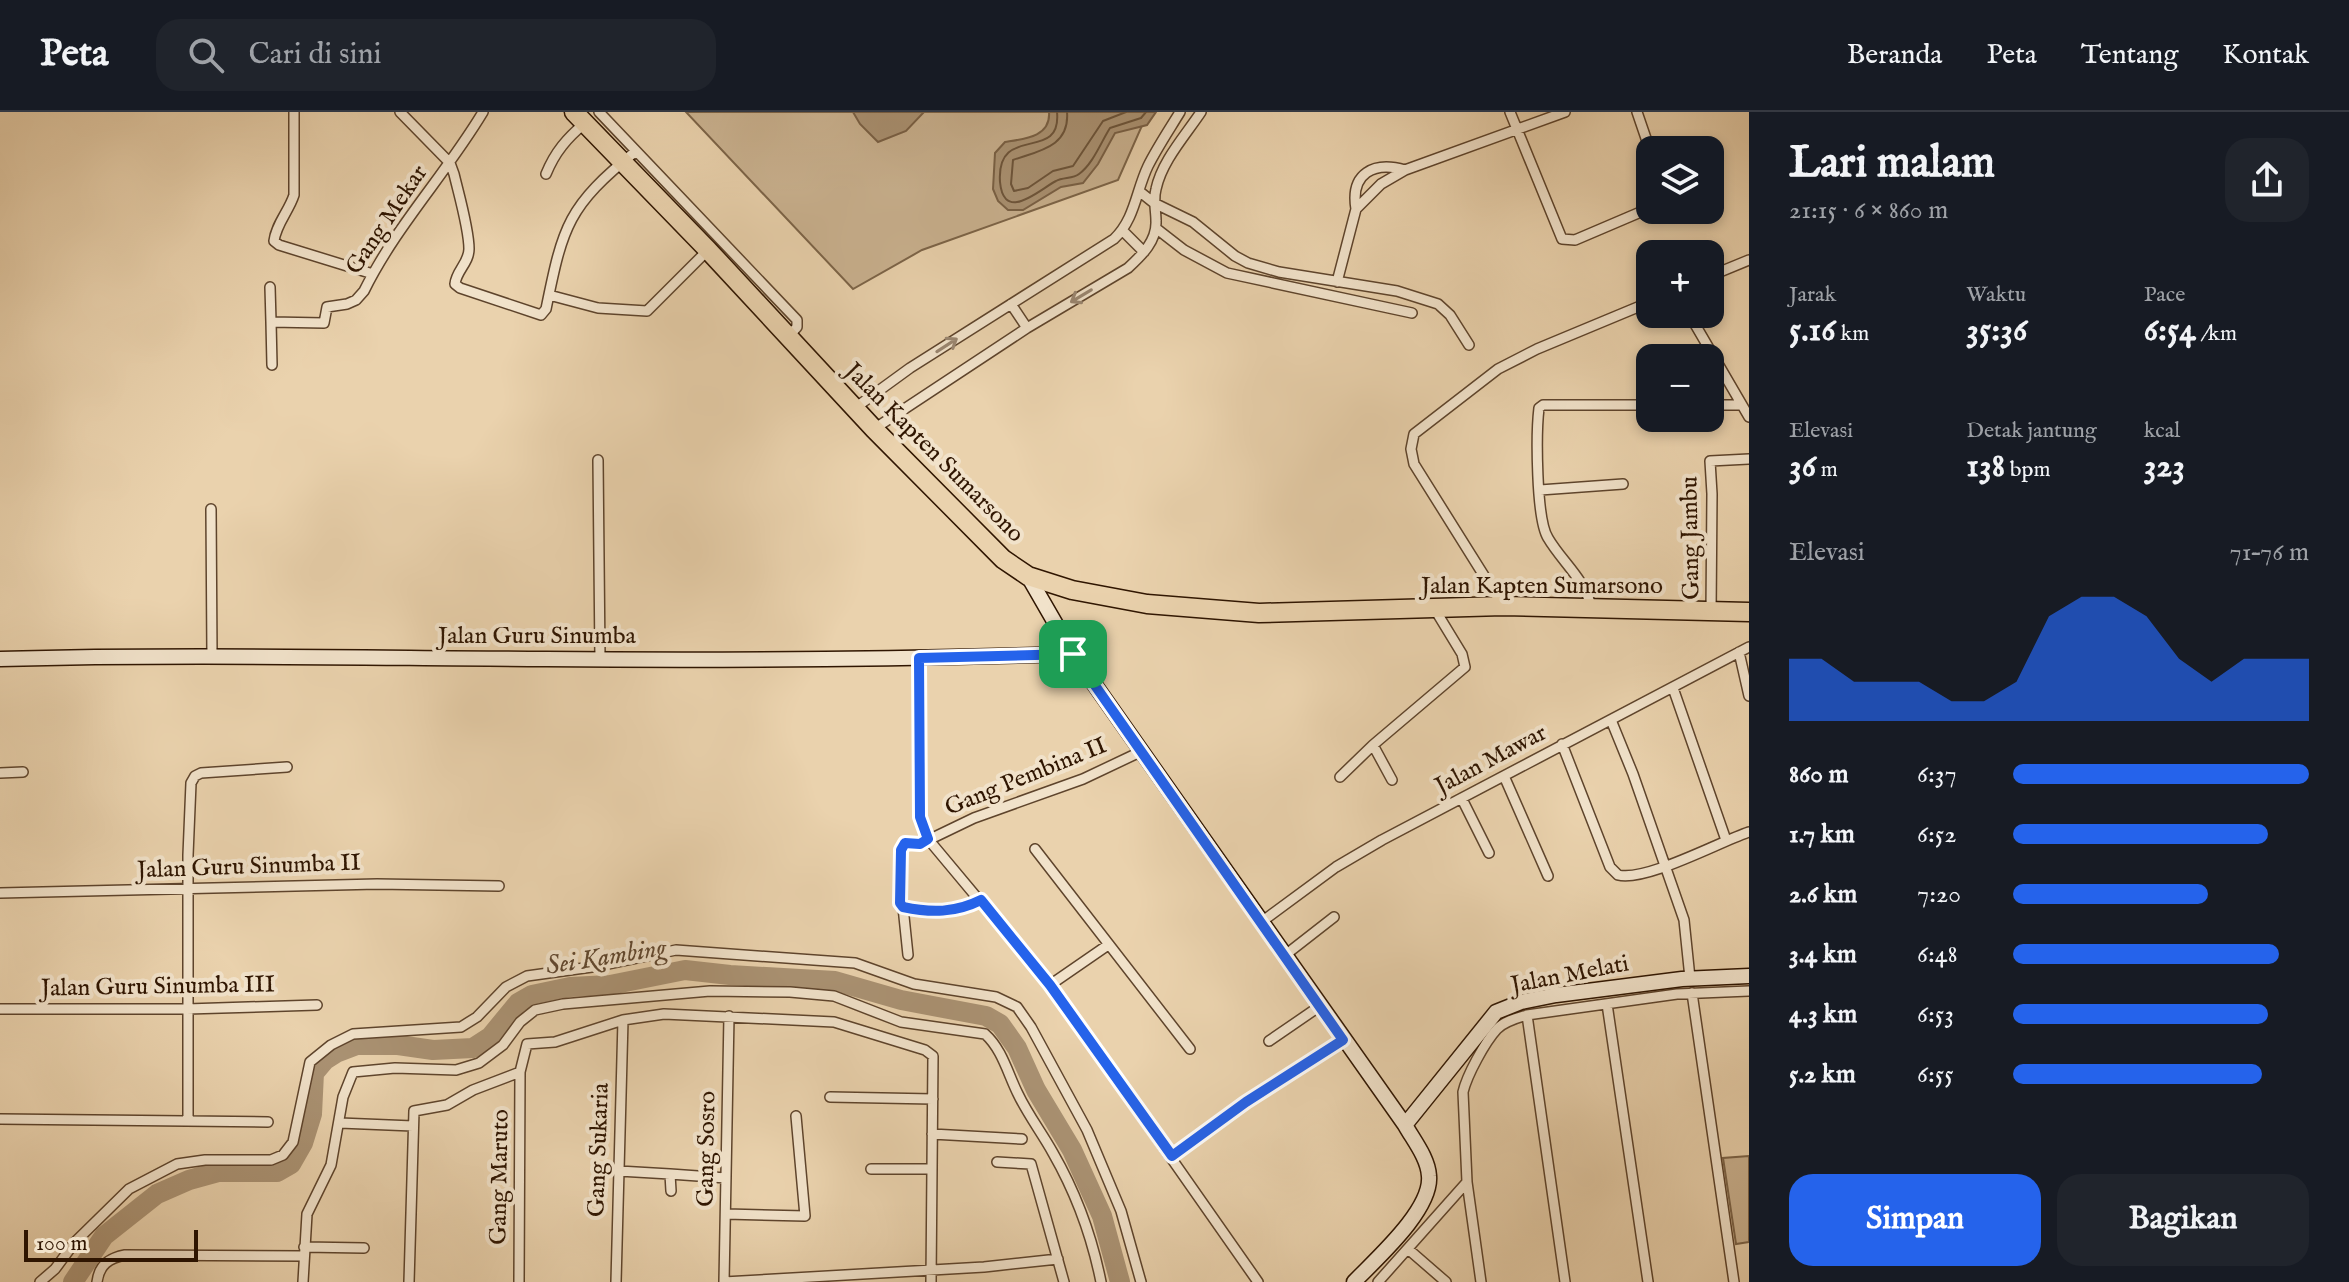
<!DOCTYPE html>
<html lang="id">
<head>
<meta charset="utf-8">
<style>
	:root { --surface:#171b24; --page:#20242c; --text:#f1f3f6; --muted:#9ea1a6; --line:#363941; --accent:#2563eb }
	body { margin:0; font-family:"IM FELL English",serif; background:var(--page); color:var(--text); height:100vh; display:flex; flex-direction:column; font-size:30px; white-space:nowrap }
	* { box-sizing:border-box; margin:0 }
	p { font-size:26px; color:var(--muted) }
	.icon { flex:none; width:44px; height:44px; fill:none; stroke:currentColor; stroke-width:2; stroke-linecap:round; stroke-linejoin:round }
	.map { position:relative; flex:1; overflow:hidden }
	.drawer { display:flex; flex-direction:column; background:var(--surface); width:600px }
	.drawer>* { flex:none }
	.buttons { position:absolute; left:1636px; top:24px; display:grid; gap:16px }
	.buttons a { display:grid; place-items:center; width:88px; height:88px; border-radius:16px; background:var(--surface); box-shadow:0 4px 12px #0003; font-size:40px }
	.scale { position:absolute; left:24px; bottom:20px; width:174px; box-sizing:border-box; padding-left:8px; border:4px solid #2f1501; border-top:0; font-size:22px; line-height:28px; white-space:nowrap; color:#2f1501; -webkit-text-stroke:6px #f1e2ca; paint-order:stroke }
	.pin { position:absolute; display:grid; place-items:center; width:68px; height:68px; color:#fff; margin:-34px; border-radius:16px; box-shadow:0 4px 12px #0006 }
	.round { display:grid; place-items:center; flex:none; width:84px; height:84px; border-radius:24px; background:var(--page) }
	.overview { display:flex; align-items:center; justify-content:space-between; height:136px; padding:0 40px }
	h1 { font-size:44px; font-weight:700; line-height:60px }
	.figures { display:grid; grid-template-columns:repeat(3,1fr); gap:12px; height:136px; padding:8px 40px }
	.figures div { display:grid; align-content:center }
	.figures b { font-size:34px; font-weight:700 }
	.figures small { font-size:22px; font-weight:400 }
	.figures p { font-size:22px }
	.chart { height:224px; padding:16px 40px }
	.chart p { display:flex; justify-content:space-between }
	.chart svg { width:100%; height:144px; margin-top:8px; fill:var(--accent); opacity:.7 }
	.button { display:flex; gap:16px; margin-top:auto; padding:16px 40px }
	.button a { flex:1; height:92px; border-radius:24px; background:var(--accent); color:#fff; font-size:32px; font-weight:700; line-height:92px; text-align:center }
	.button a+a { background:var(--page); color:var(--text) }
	ul { padding:0 40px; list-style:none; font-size:26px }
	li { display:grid; grid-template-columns:128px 96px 1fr; align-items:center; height:60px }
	li i { height:20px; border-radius:10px; background:var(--accent) }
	header { display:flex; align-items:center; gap:48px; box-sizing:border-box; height:112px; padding:0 40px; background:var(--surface); border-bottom:2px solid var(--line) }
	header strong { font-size:38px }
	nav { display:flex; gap:44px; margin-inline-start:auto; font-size:28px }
	.search { width:560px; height:72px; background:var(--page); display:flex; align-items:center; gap:20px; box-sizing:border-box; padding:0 28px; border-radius:24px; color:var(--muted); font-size:30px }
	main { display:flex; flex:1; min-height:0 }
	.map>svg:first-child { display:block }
</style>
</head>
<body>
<header>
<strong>Peta</strong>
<div class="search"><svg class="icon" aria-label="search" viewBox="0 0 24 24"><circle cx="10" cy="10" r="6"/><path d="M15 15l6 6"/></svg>Cari di sini</div>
<nav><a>Beranda</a><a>Peta</a><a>Tentang</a><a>Kontak</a></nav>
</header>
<main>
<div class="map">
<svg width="1749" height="1170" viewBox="0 0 1749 1170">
	<rect width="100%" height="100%" fill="#ead2ad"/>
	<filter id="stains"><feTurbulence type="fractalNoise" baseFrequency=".0025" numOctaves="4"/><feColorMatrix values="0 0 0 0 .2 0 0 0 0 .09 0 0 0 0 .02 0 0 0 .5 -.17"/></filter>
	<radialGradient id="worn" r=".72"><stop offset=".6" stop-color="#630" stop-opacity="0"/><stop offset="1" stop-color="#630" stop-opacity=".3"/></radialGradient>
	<!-- green -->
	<path fill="#cab290" stroke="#7c6448" stroke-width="2" d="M686,0H1148L1118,68L922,138L853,177Z
		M1749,1044V1130L1736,1132L1723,1046Z"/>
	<!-- water -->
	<path fill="#aa9273" stroke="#796045" stroke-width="2" d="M853,0H924L906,19L878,30L860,12Z
		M1049,0H1156L1147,13L1115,21L1098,52L1083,71L1061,75L1023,98H1008L998,89L993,77L995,41L1005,30C1024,27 1051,25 1049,0Z"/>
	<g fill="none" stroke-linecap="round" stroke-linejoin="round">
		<!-- shore -->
		<path stroke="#6c543a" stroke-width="2" d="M1057,0C1062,52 996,10 1000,70C1004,112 1040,77 1056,69C1063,65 1073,67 1079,62C1093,52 1101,30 1110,16L1141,6L1146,0
			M1067,0C1070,35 1038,39 1013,48L1011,72L1014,79L1028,76L1053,59L1073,54L1103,9L1126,0"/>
		<!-- river -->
		<path stroke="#aa9273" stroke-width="20" d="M73,1170L104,1124L157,1082L189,1068L218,1060H277L291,1052L303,1031L312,1002L314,961L325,948L336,941L357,933H398L433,938L473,936L490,925L518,891L532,883L570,875L610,873L685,858L730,863L835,869L901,888L986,904L1000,912L1017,936L1036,978L1072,1038L1102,1104L1120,1170"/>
		<!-- street casing -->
		<g stroke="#5e442c" stroke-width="12">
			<path id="street" d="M294,0V83C289,99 276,112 274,129L279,133L373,162
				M400,0L450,51L454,62C459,83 469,117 469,137C469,151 456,159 455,172L460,176L541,203L546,197C563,113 568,94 636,39
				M599,0L797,208V215L788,225
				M1510,0L1562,127L1575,128L1650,96
				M1637,0L1650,38
				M546,62C555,40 567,26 585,11
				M1139,79L1154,91L1193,110L1235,144L1248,151L1279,160L1397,179L1438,192L1450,203L1469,233
				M1356,97C1350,61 1374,49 1405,58
				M1157,117L1184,138L1227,161L1412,201
				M1123,119L1144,140
				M1710,164L1749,148
				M1337,170L1356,97L1381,72L1405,58L1565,0
				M270,175L271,210
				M549,183L598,196L647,199L708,138
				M1011,192L1027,216
				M1689,202L1749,305
				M272,253L271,210L324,211L327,195L347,192L356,188L364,179C396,114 446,62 483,0
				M1710,293H1741
				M855,296L910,256L1114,127C1135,107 1136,79 1148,54C1157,36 1169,18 1180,0
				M874,317L1027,216L1128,156C1142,143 1157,129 1156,109C1156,98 1153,88 1156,77C1162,49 1185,24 1201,0
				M598,348L600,547
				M1540,378L1623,372
				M211,397L212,544
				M1503,494L1414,352L1411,337L1414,322L1498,257L1537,237L1650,190
				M1591,495C1585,467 1562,450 1548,426C1536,407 1536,321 1539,296L1543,293H1650
				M1711,501L1712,382L1710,349L1749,347
				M1739,540L1749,584
				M919,546L920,705L928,727L1050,873L1258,1170
				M1673,576L1726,728
				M1611,608L1633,662L1684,808L1690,866
				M1562,632L1610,755L1618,763C1646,770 1719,730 1749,720
				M1373,633L1392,668
				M0,661L23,660
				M1504,664L1548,764
				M1340,665L1373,633L1465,555L1462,542L1434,496
				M1462,687L1489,741
				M1035,737L1190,937
				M0,781L377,772L499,774
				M981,788C955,801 931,802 903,795L900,791L901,738L905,731L920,732L974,706L1083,667L1140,640
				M903,795L908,843
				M1260,811L1336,755L1382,728L1749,535
				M1284,844L1334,805
				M1050,873L1108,833
				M1692,881L1734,1170
				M1607,892L1648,1170
				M0,897H187L317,893
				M1527,903L1565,1170
				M1269,929L1320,894
				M830,985L933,987
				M0,1007L268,1010
				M188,1009V743L191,671L195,664L201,661L287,655
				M340,1011L413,1014
				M932,1022L1022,1027
				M1172,1044L1246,990L1343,928
				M997,1050L1031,1052L1064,1170
				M871,1057H932
				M619,1059L670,1062L671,1079
				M670,1062L726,1066
				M726,1102L805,1104L796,1004
				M304,1135L364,1136
				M1408,1137L1446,1170
				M40,1170L55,1157L75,1130L129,1077L177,1052L205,1048H271L283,1043L293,1030L310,950L331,933L353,922L461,915L477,905L506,875L527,864L599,854L676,838L855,851L914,872L996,885L1017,895L1031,915L1087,1018L1121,1099L1141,1170
				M97,1170C99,1153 109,1146 125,1143L304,1144
				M303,1170L307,1102L331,1053L343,985L353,960L395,956L456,958L479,951L503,933L520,910L535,898L563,892L710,879L790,880L834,884L901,910L985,922C1002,937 1008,962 1018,982C1028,1003 1042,1021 1053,1041C1076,1081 1092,1125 1101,1170
				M409,1170L414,999L447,993L473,978L520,960
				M519,1170L520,960L527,932L555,930L623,908L664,902L834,910L925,938L933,944L931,1170
				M616,1170L623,908
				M724,1170L984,1155L1058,1147
				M724,1170L729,904
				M1378,1170L1467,1070
				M1481,1170L1467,1070L1463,980C1467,963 1485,930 1497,917C1505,909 1517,906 1527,903L1677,882L1749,879"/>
		</g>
		<!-- secondary casing -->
		<g stroke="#2f1501" stroke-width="17">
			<path id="secondary" d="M1028,464L1073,542L1405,1013C1414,1029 1428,1046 1429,1064C1432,1098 1376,1147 1354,1170
				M0,547C182,542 364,546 546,547C721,549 897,547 1073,542
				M1405,1013L1496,900L1521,890L1556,883L1682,867L1749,864"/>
		</g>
		<!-- highway casing -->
		<g stroke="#2f1501" stroke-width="21">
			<path id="highway" d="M574,0L708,138L874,317L1003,447L1028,464L1072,478L1147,492L1259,501L1503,494L1749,500"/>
		</g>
		<!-- street -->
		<use href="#street" stroke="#f1e2ca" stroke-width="9"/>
		<!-- secondary -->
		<use href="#secondary" stroke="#f1e2ca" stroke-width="14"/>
		<!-- highway -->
		<use href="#highway" stroke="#ead2ad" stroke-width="18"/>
	</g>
	<!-- one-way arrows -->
	<defs><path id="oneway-shaft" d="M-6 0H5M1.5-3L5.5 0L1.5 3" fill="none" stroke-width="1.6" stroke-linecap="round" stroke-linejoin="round" transform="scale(2)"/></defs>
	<g stroke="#9a8670">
		<use href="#oneway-shaft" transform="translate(1081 184) rotate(149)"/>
		<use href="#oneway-shaft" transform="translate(947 233) rotate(-33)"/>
	</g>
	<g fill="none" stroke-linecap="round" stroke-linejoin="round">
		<!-- route casing -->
		<g stroke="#fff" stroke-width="16">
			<path id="route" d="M1073,542L1343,928L1246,990L1172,1044L1050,873L981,788C955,801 931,801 903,795L900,791L901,738L905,731L920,732L928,727L920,705L919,546Z"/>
		</g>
		<!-- route -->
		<use href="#route" stroke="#2563eb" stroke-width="10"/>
	</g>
	<g text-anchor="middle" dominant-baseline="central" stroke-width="8" stroke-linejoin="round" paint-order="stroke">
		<!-- street labels -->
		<g font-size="24" fill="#2f1501" stroke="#f1e2ca">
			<text transform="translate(387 108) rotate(-56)">Gang Mekar</text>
			<text transform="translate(934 341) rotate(45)">Jalan Kapten Sumarsono</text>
			<text transform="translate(1691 426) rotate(-91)">Gang Jambu</text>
			<text x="1542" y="474">Jalan Kapten Sumarsono</text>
			<text x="537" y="524">Jalan Guru Sinumba</text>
			<text transform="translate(1491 648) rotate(-28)">Jalan Mawar</text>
			<text transform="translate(1026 665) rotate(-22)">Gang Pembina II</text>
			<text transform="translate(249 755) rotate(-2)">Jalan Guru Sinumba II</text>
			<text transform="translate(1570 863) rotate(-11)">Jalan Melati</text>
			<text transform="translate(158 875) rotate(-1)">Jalan Guru Sinumba III</text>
			<text transform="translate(707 1037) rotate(-89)">Gang Sosro</text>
			<text transform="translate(599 1038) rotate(-88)">Gang Sukaria</text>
			<text transform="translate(500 1065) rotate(-89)">Gang Maruto</text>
		</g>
		<!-- water labels -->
		<g font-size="26" font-style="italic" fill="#60472f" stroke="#f1e2ca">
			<text transform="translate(606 845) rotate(-9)">Sei Kambing</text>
		</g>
	</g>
	<rect width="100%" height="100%" filter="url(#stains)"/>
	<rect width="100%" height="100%" fill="url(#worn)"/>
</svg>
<div class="buttons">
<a><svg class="icon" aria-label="layers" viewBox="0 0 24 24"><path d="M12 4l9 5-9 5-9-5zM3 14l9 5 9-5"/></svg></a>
<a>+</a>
<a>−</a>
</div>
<div class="scale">100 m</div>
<div class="pin" style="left:1073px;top:542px;background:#1e9e55"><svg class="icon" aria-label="arrive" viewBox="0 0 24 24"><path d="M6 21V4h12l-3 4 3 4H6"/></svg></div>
</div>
<section class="drawer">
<div class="overview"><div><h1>Lari malam</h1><p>21:15 · 6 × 860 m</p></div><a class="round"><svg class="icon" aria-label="share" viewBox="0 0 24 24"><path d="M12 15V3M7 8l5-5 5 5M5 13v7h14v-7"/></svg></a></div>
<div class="figures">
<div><p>Jarak</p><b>5.16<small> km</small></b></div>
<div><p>Waktu</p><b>35:36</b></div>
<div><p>Pace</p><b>6:54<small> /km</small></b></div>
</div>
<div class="figures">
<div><p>Elevasi</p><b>36<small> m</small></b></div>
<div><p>Detak jantung</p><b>138<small> bpm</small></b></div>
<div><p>kcal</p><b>323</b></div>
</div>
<div class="chart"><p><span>Elevasi</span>71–76 m</p>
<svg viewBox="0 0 160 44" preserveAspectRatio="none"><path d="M0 44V25L10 25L20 32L30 32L40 32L50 38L60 38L70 32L80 12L90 6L100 6L110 12L120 25L130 32L140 25L150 25L160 25V44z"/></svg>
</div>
<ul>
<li><b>860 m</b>6:37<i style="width:100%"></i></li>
<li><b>1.7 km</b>6:52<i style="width:86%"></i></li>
<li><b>2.6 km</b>7:20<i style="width:66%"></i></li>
<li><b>3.4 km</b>6:48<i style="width:90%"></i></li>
<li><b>4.3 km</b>6:53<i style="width:86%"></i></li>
<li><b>5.2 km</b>6:55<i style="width:84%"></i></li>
</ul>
<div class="button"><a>Simpan</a><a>Bagikan</a></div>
</section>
</main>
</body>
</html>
